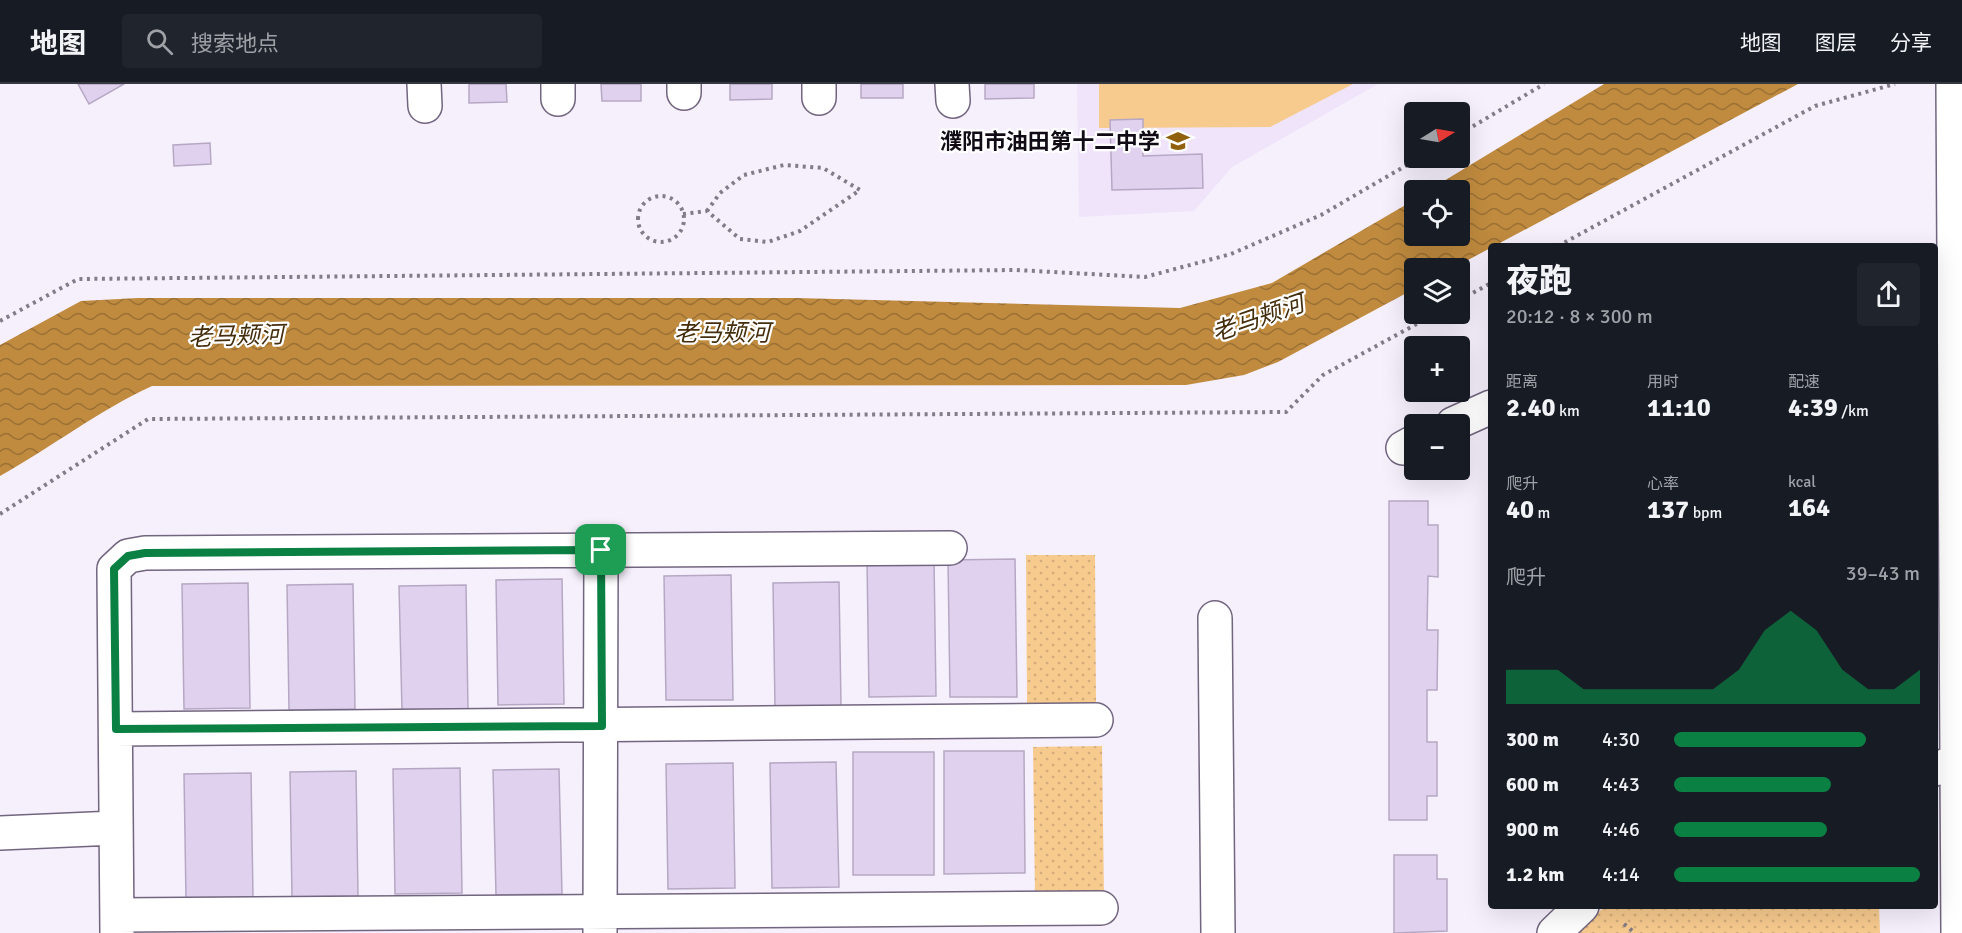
<!DOCTYPE html>
<html lang="zh">
<head>
<meta charset="utf-8">
<style>
	:root { --surface:#171b24; --page:#20242c; --text:#f1f3f6; --muted:#9ea1a6; --line:#363941; --accent:#0b8043 }
	body { margin:0; font-family:Signika,"Noto Sans SC",sans-serif; background:var(--page); color:var(--text); height:100vh; display:flex; flex-direction:column; font-size:22px; white-space:nowrap }
	* { box-sizing:border-box; margin:0 }
	p { font-size:20px; color:var(--muted) }
	.icon { flex:none; width:33px; height:33px; fill:none; stroke:currentColor; stroke-width:2; stroke-linecap:round; stroke-linejoin:round }
	.map { position:relative; flex:1; overflow:hidden }
	.sheet { position:absolute; left:1488px; top:159px; width:450px; height:666px; display:flex; flex-direction:column; background:var(--surface); border-radius:6px; box-shadow:0 6px 24px #0002 }
	.sheet>* { flex:none }
	.needle { width:39px; rotate:79deg }
	.tools { position:absolute; left:1404px; top:18px; display:grid; gap:12px }
	.tools a { display:grid; place-items:center; width:66px; height:66px; border-radius:6px; background:var(--surface); box-shadow:0 6px 24px #0002; font-size:30px }
	.pin { position:absolute; display:grid; place-items:center; width:51px; height:51px; color:#fff; margin:-26px; border-radius:12px; box-shadow:0 3px 9px #0006 }
	.round { display:grid; place-items:center; flex:none; width:63px; height:63px; border-radius:6px; background:var(--page) }
	.head { display:flex; align-items:center; justify-content:space-between; height:102px; padding:0 18px }
	h1 { font-size:33px; font-weight:800; line-height:45px }
	.metrics { display:grid; grid-template-columns:repeat(3,1fr); gap:9px; height:102px; padding:6px 18px }
	.metrics div { display:grid; align-content:center }
	.metrics b { font-size:26px; font-weight:800 }
	.metrics small { font-size:16px; font-weight:400 }
	.metrics p { font-size:16px }
	.chart { height:168px; padding:12px 18px }
	.chart p { display:flex; justify-content:space-between }
	.chart svg { width:100%; height:108px; margin-top:6px; fill:var(--accent); opacity:.7 }
	ul { padding:0 18px; list-style:none; font-size:20px }
	li { display:grid; grid-template-columns:96px 72px 1fr; align-items:center; height:45px }
	li i { height:15px; border-radius:8px; background:var(--accent) }
	header { display:flex; align-items:center; gap:36px; box-sizing:border-box; height:84px; padding:0 30px; background:var(--surface); border-bottom:2px solid var(--line) }
	header strong { font-size:28px }
	nav { display:flex; gap:33px; margin-inline-start:auto; font-size:21px }
	.search { width:420px; height:54px; background:var(--page); display:flex; align-items:center; gap:15px; box-sizing:border-box; padding:0 21px; border-radius:6px; color:var(--muted); font-size:22px }
	.map>svg:first-child { display:block }
</style>
</head>
<body>
<header>
<strong>地图</strong>
<div class="search"><svg class="icon" aria-label="search" viewBox="0 0 24 24"><circle cx="10" cy="10" r="6"/><path d="M15 15l6 6"/></svg>搜索地点</div>
<nav><a>地图</a><a>图层</a><a>分享</a></nav>
</header>
<div class="map">
<svg width="1962" height="849" viewBox="0 0 1962 849">
	<defs>
		<pattern id="grass-dots" width="8" height="8" patternUnits="userSpaceOnUse" patternTransform="scale(1.5)"><rect width="8" height="8" fill="#f7ca8e"/><path d="M2 2h.1M6 6h.1" fill="none" stroke="#d3ac7a" stroke-width="1.8" stroke-linecap="round"/></pattern>
		<pattern id="water-waves" width="16" height="10" patternUnits="userSpaceOnUse" patternTransform="scale(1.5)"><rect width="16" height="10" fill="#c08b3f"/><path d="M0 5q4-4 8 0t8 0" fill="none" stroke="#9b7034"/></pattern>
	</defs>
	<rect width="100%" height="100%" fill="#f6f0fc"/>
	<!-- built -->
	<path fill="#efe4fa" d="M1077,0H1378L1232,83L1194,127L1079,133Z"/>
	<!-- grass -->
	<path fill="url(#grass-dots)" d="M1026,471H1095L1096,622H1027Z
		M1102,662L1104,812L1035,813L1033,663Z
		M1606,822H1879L1880,849H1572Z"/>
	<!-- garden -->
	<path fill="#f7ca8e" d="M1099,0H1353L1270,43L1099,44Z"/>
	<!-- water -->
	<path fill="url(#water-waves)" d="M1604,0H1798L1453,184H1414V205L1278,278L1244,291L1186,301L152,302C98,327 52,363 0,392V261L81,217L138,214H796L1180,224L1272,199L1414,116V152H1460V106H1429Z"/>
	<!-- building -->
	<path fill="#e0d2ef" stroke="#b6a8c4" stroke-width="1.5" d="M78,0H124L89,20Z
		M469,0H506L507,18L469,19Z
		M601,0H641V17H602Z
		M730,0H772V15L730,16Z
		M861,0H903V14H861Z
		M985,0H1034V14L985,15Z
		M1143,35V72L1202,70L1203,104L1112,106L1110,36Z
		M210,59L211,80L174,82L173,61Z
		M1389,417H1428V441H1438V493L1428,492L1427,546H1438L1437,606H1427V658H1437V712H1427V736H1389Z
		M934,475L936,612L869,613L867,476Z
		M1015,475L1017,613H950L948,476Z
		M731,491L733,616H666L664,492Z
		M562,495L564,620L498,621L496,496Z
		M839,498L841,622L775,623L773,499Z
		M248,499L250,624L184,625L182,500Z
		M353,500L355,625L289,626L287,501Z
		M466,501L468,626L402,627L399,502Z
		M944,667H1024L1025,789L944,790Z
		M853,668H934V791H853Z
		M836,678L839,803L772,804L770,679Z
		M733,679L735,804L668,805L666,680Z
		M460,684L462,809L395,810L393,685Z
		M559,685L562,810L496,811L493,686Z
		M356,687L358,812L292,813L290,688Z
		M251,689L253,814L186,815L184,690Z
		M1394,771H1437V795H1447V847L1394,849Z"/>
	<g fill="none" stroke-linecap="round" stroke-linejoin="round">
		<!-- minor casing -->
		<g stroke="#72657f" stroke-width="36">
			<path id="minor" d="M424,0L425,22
				M558,0V15
				M819,0V14
				M952,0L953,17
				M684,9V0
				M1453,340L1491,323
				M1403,364L1414,358
				M1215,534L1218,849
				M116,645L1096,636
				M1935,685L1958,677
				M0,749L115,744
				M117,831L1101,824
				M600,848L601,466
				M117,849L114,485L128,472L145,469L950,464
				M1554,849L1582,822"/>
		</g>
		<!-- major casing -->
		<g stroke="#72657f" stroke-width="36">
			<path id="major" d="M1953,0L1958,849"/>
		</g>
		<!-- path -->
		<path stroke="#827c87" stroke-width="4" stroke-dasharray="3 4.5" stroke-linecap="butt" d="M1460,50L1544,0
			M638 135a23 23 0 1 1 46 0a23 23 0 1 1-46 0Z
			M683,130L707,127L740,155L768,158L800,147L860,106L823,84L784,81L744,91L720,109L707,127
			M1558,162L1815,22L1895,0
			M1460,216L1491,199
			M0,237L78,195L1016,186L1145,193L1231,170L1321,131L1419,74
			M0,430L148,335L1286,328L1323,291L1435,230
			M1624,840L1635,849"/>
		<!-- minor -->
		<use href="#minor" stroke="#fff" stroke-width="33"/>
		<!-- major -->
		<use href="#major" stroke="#fff" stroke-width="33"/>
	</g>
	<g fill="none" stroke-linecap="round" stroke-linejoin="round">
		<!-- route casing -->
		<g stroke="#fff" stroke-width="12">
			<path id="route" d="M601,466L602,642L116,645L114,485L128,472L145,469Z"/>
		</g>
		<!-- route -->
		<use href="#route" stroke="#0b8043" stroke-width="8"/>
	</g>
	<!-- icons -->
	<defs>
		<g id="school-bare" transform="scale(1.8)"><path d="M0-5L7-2L0 1L-7-2ZM-4 1L0 2.5L4 1V4Q0 6-4 4Z" fill="#90600c" stroke="#fff" stroke-width="2.5" paint-order="stroke"/></g>
	</defs>
	<g fill-rule="evenodd">
		<use href="#school-bare" x="1178" y="57"/>
	</g>
	<g text-anchor="middle" dominant-baseline="central" stroke-width="4.5" stroke-linejoin="round" paint-order="stroke">
		<!-- poi labels -->
		<g font-size="22" font-weight="bold" fill="#100b15" stroke="#fff" text-anchor="end">
			<text x="1160" y="57">濮阳市油田第十二中学</text>
		</g>
		<!-- water labels -->
		<g font-size="24" font-style="italic" fill="#442e0d" stroke="#fff">
			<text transform="translate(1258 234) rotate(-19)">老马颊河</text>
			<text x="722" y="249">老马颊河</text>
			<text transform="translate(236 252) rotate(-2)">老马颊河</text>
		</g>
	</g>
</svg>
<div class="tools">
<a><svg class="needle" viewBox="-14 -14 28 28"><path d="M0-13l5 13h-10z" fill="#e53935"/><path d="M0 13l5-13h-10z" fill="#9ea1a6"/></svg></a>
<a><svg class="icon" aria-label="locate" viewBox="0 0 24 24"><circle cx="12" cy="12" r="6"/><path d="M12 2v4M12 18v4M2 12h4M18 12h4"/></svg></a>
<a><svg class="icon" aria-label="layers" viewBox="0 0 24 24"><path d="M12 4l9 5-9 5-9-5zM3 14l9 5 9-5"/></svg></a>
<a>+</a>
<a>−</a>
</div>
<div class="pin" style="left:601px;top:466px;background:#1e9e55"><svg class="icon" aria-label="arrive" viewBox="0 0 24 24"><path d="M6 21V4h12l-3 4 3 4H6"/></svg></div>
<section class="sheet">
<div class="head"><div><h1>夜跑</h1><p>20:12 · 8 × 300 m</p></div><a class="round"><svg class="icon" aria-label="share" viewBox="0 0 24 24"><path d="M12 15V3M7 8l5-5 5 5M5 13v7h14v-7"/></svg></a></div>
<div class="metrics">
<div><p>距离</p><b>2.40<small> km</small></b></div>
<div><p>用时</p><b>11:10</b></div>
<div><p>配速</p><b>4:39<small> /km</small></b></div>
</div>
<div class="metrics">
<div><p>爬升</p><b>40<small> m</small></b></div>
<div><p>心率</p><b>137<small> bpm</small></b></div>
<div><p>kcal</p><b>164</b></div>
</div>
<div class="chart"><p><span>爬升</span>39–43 m</p>
<svg viewBox="0 0 160 44" preserveAspectRatio="none"><path d="M0 44V30L10 30L20 30L30 38L40 38L50 38L60 38L70 38L80 38L90 30L100 14L110 6L120 14L130 30L140 38L150 38L160 30V44z"/></svg>
</div>
<ul>
<li><b>300 m</b>4:30<i style="width:78%"></i></li>
<li><b>600 m</b>4:43<i style="width:64%"></i></li>
<li><b>900 m</b>4:46<i style="width:62%"></i></li>
<li><b>1.2 km</b>4:14<i style="width:100%"></i></li>
</ul>
</section>
</div>
</body>
</html>
